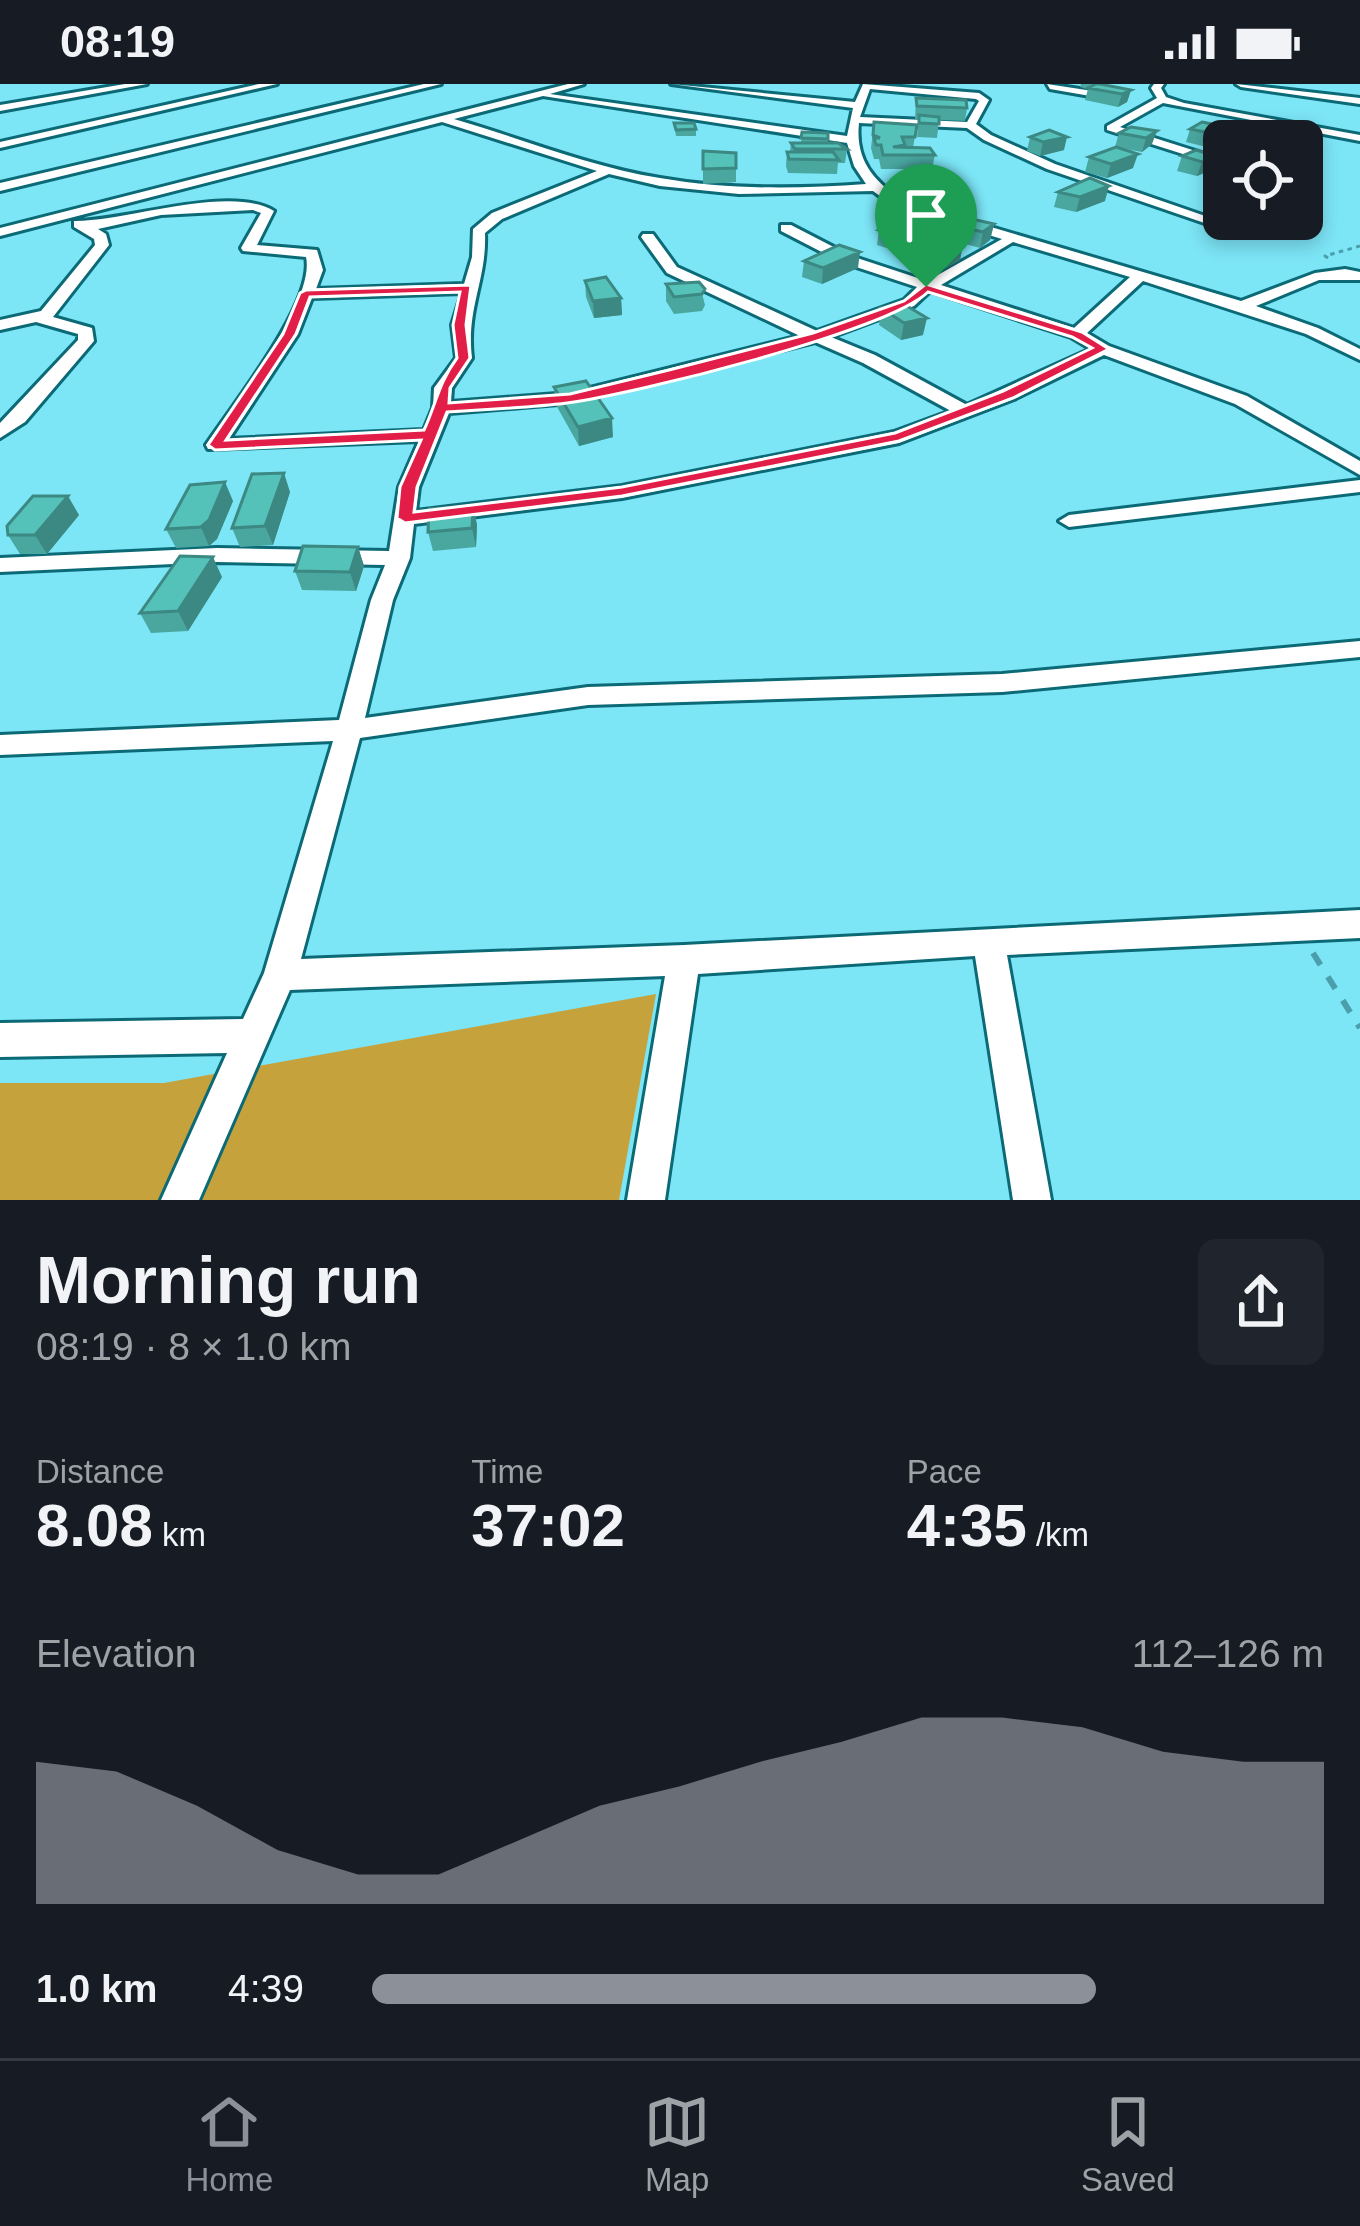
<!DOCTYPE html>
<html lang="en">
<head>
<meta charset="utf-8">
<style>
	:root { --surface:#171b24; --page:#20242c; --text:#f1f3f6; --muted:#9ea1a6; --line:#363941; --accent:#8c9099 }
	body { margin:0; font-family:Arial,sans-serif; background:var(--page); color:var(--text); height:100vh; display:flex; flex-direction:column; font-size:45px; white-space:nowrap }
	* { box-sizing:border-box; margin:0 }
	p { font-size:39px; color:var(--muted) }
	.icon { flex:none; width:66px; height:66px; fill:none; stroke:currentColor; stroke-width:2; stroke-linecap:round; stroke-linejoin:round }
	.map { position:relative; height:1116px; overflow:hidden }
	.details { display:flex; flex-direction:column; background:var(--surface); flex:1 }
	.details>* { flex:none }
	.controls { position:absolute; left:1203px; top:36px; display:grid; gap:24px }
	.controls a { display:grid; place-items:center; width:120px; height:120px; border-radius:18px; background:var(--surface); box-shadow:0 6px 18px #0003; font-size:60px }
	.pin { position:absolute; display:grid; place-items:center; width:102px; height:102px; color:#fff; margin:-123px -51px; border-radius:50% 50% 50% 0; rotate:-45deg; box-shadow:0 0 12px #0007 }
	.pin .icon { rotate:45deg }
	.round { display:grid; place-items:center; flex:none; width:126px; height:126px; border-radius:18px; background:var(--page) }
	.head { display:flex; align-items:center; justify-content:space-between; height:204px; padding:0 36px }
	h1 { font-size:66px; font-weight:700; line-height:90px }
	.metrics { display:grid; grid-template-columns:repeat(3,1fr); gap:18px; height:204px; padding:12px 36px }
	.metrics div { display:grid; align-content:center }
	.metrics b { font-size:60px; font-weight:700 }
	.metrics small { font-size:33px; font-weight:400 }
	.metrics p { font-size:33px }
	.chart { height:336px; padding:24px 36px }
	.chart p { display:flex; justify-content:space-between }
	.chart svg { width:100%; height:216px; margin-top:12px; fill:var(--accent); opacity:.7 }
	ul { padding:0 36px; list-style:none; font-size:39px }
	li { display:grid; grid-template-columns:192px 144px 1fr; align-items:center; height:90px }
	li i { height:30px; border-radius:15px; background:var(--accent) }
	.status { display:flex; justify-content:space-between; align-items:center; height:84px; padding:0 60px; background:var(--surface); direction:ltr }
	.status svg { height:33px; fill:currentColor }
	.dock { display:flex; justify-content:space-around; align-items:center; height:168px; border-top:3px solid var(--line); background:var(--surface); font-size:33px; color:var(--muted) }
	.dock a { display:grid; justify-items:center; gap:6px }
	.dock .active { color:var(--accent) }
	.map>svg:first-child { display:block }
</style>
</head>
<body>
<div class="status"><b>08:19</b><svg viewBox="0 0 49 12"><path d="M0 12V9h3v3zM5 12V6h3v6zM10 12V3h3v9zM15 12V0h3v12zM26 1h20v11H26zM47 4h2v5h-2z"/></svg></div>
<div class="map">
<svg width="1360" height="1116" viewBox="0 0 1360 1116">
	<rect width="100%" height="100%" fill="#7ce5f6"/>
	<!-- green -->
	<path fill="#c6a23d" d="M656,910L619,1116H0V999H164Z"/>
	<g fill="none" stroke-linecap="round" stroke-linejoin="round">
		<!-- street casing -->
		<g stroke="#0b6a76" stroke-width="6">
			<path id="street" d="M125,0H147L0,27V21Z
				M259,0H277L0,64V58Z
				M424,0H441L0,107V99Z
				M568,0H584L550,10L847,52L853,24L671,0L855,18L863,0L979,9L989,16L976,40L991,51L1055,80L1234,142L1222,145L1047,85L984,56L967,44L859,39C855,77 874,97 903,117L1241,217L1315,189L1345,185L1360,188V196H1319L1256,222L1318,244L1360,265V276L1306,250L1143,197L1087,249L1109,262L1247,312L1360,377V391L1235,320L1104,271L1014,315L899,359L622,414L414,440L410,474L393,516L365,634L588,603L1002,590L1360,557V573L1002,608L588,621L360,654L301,875L684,861L1360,826V854L1007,871L1051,1116H1013L975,872L698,890L665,1116H627L665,892L290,906L199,1116H161L227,969L0,973V939L243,935L264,889L333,657L0,671V651L339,636L371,516L385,481L217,478L0,488V474L217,464L389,467L399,403L419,357L208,365L206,361C232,322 316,217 306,173L243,167L241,164L261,129L253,126L161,131L98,145L106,150L109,161L53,233L92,244L94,257L25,338L0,354V339L78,256V250L36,238L0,246V236L41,227L95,161L94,155L74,143V137C124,138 230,100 274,127L257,161L317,166L323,186L316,205L464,200L472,173L473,145L492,129L597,87L442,38L0,152V144ZM870,5L976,15L979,17L967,38L860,33ZM543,12L847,59L854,82L866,100C798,105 728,106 660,94C591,83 523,55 454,35ZM609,90L660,102L739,110L873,107L895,123L1002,155L927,197L851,172L791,141H781V147L841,178L917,203L904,216L817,247L677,183L653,150H643L641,153L667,189L800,252L570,309L451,318L452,304L472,274C466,224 487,196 485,149L502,135ZM1013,158L1130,193L1074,244L941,201ZM930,207L1071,253L1091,265L967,321L875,271L831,253L914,222ZM462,209L452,241L456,274L434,304L433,324L424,346L229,355L298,250L312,214ZM815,258L863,279L951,327L894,348L622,402L416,427L419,403L449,329L570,319Z
				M1047,0L1119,11L1124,14L1119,17L1050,5Z
				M1154,0H1164L1161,4L1166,13L1184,19L1360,51V57L1163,19L1120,43L1224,76V83L1107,46V42L1157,14L1151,4Z
				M1236,0L1360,14V20L1241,3Z
				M1360,396V408L1069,443L1059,437L1069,431Z"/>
		</g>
		<!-- path-far1 -->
		<path stroke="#4b9eab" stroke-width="3" stroke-dasharray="4.5 4.5" stroke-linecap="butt" d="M1328,174L1325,172L1360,162"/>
		<!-- path -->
		<path stroke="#4b9eab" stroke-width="6" stroke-dasharray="14 14" stroke-linecap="butt" d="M1313,869L1360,944"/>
		<!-- street -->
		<use href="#street" fill="#fff" fill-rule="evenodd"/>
	</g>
	<!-- wall -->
	<path fill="#49a7a0" d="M1081,0H1103L1131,6L1127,18L1118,23L1085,16L1088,5L1080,3Z
		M916,14L967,24L965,37L939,36L937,54L917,53L919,35H915Z
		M874,38L917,41L913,64L935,71L932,85H881L879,75H874L871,64Z
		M674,39L696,45V52H676Z
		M1131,43L1152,60L1142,68L1115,63L1119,49Z
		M1231,44L1215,65L1186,58L1190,45Z
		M802,48L828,49V59L847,65L845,79H838L837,90L788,89L786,82L787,68H790L791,59H801Z
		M1030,53L1064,66L1040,72L1027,67Z
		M1224,61V73L1216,70L1218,64Z
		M703,67L736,84V98L703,100Z
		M1182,72H1216L1211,86L1197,92L1177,87Z
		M1089,73L1133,84L1107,94L1085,88Z
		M1058,108L1105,117L1076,128L1054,123Z
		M968,135L967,138L994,140L990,156L980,164L958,158L963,160L960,176L944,185L909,175L910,168L906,170L877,161L879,146L921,149V154L928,150L931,136Z
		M804,177L858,184L822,200L802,193Z
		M585,197L621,214L622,231L594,234L586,213Z
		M699,198L705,221L702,227L674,230L666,217V200Z
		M881,224L923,251L901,256L879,241Z
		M554,303L613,353L579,362L556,321Z
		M290,408L273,461L240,463L232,444Z
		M233,417L217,455L209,462L176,464L166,445Z
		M473,422L477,441L476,463L433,467L428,448Z
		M79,431L47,470H20L8,451Z
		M358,463L364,482L356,507L302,506L295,487Z
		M222,493L188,547L151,549L140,529Z"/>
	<!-- shaded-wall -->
	<path fill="#3c8882" d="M1131,6L1127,18L1118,23L1122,10Z
		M1231,44L1226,57L1215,65L1220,51Z
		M1157,47L1152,60L1142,68L1146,54Z
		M1067,53L1064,66L1040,72L1043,58Z
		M1138,70L1133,84L1107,94L1111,80Z
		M1216,72L1211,86L1197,92L1202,78Z
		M1109,102L1105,117L1076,128L1080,113Z
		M968,135L966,144L961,143L959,154L951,158L954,143Z
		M994,140L990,156L980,164L983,148Z
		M921,149L919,161L912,159L910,168L906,170L908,154Z
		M963,160L960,176L944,185L947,169Z
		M860,168L858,184L822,200L823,184Z
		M621,214L622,231L594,234L593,217Z
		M927,234L923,251L901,256L904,239Z
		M612,334L613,353L579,362L578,343Z
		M284,389L290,408L273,461L265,442Z
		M225,398L233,417L217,455L209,462L201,443Z
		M68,412L79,431L47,470L35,451Z
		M473,422L477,441L476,463L472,444Z
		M358,463L364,482L356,507L350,488Z
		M213,473L222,493L188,547L178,527Z"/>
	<!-- building -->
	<path fill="#55c2ba" stroke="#3c8882" stroke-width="3" d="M1096,0H1100L1131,6L1122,10L1088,4Z
		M916,14L966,16L967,24L917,22Z
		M919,31L939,33V40L919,39Z
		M874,38L917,41L915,53H902L905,61L893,63L930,64L935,71H883L881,61H876L874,54H880L873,51Z
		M1202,38L1231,44L1220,51L1190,45Z
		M674,39H694L696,45L676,46Z
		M1131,43L1157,47L1146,54L1119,49Z
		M1049,46L1067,53L1043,58L1030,53Z
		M802,48L828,49V55L801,54Z
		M791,59H838L847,65H795Z
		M1116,63L1138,70L1111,80L1089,73Z
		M1196,66L1216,72L1202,78L1182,72Z
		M703,67L736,69V84L703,85Z
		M787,68H833L839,76L789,75Z
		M1090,94L1109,102L1080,113L1058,108Z
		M945,129L968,135L954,143L931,136Z
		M972,135L994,140L983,148L961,143Z
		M894,140L921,149L908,154L879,146Z
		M928,150L963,160L947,169L912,159Z
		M839,161L860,168L823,184L804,177Z
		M606,193L621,214L593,217L585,197Z
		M699,198L705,205L702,210L674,213L666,200Z
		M902,219L927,234L904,239L881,224Z
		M586,297L612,334L578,343L554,303Z
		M284,389L265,442L232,444L252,390Z
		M225,398L209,436L201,443L166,445L190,401Z
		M33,412H68L35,451H8L7,442Z
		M473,422L472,444L428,448L429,425Z
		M303,462L358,463L350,488L295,487Z
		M180,472L213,473L178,527L140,529Z"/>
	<!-- route -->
	<path fill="#e11d48" stroke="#fff" stroke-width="3" fill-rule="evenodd" d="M926,200L1082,248L1109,265L1013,314L899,357L622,412L405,439L397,434L400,403L421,356L215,366L208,361L283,250L300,209L306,206L471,201L466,241L470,274L450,304L449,319L570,310L669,286L813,249L904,217ZM460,208L453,241L457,274C439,298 436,320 424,346L226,356L296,250L310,213ZM928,208L1072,253L1092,264L1003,307L895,349L622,403L414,428L417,403L447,328C487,325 528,324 567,319C634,310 886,248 928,208Z"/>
</svg>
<div class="controls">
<a><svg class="icon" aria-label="locate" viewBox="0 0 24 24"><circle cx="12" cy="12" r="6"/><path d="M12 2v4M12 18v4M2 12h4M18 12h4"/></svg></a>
</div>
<div class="pin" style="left:926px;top:203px;background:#1e9e55"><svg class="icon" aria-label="arrive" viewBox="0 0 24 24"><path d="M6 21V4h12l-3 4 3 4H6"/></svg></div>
</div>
<section class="details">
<div class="head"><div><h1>Morning run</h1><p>08:19 · 8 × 1.0 km</p></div><a class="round"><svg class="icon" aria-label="share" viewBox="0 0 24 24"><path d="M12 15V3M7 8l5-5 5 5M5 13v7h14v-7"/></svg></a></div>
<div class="metrics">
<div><p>Distance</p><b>8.08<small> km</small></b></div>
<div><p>Time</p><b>37:02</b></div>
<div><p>Pace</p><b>4:35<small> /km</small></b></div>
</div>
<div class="chart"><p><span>Elevation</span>112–126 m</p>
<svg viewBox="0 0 160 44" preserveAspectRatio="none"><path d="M0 44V15L10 17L20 24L30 33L40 38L50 38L60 31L70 24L80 20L90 15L100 11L110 6L120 6L130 8L140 13L150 15L160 15V44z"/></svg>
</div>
<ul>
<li><b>1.0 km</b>4:39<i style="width:76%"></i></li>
</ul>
</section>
<nav class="dock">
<a class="active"><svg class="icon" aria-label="home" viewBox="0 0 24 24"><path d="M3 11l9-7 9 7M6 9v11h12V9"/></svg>Home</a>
<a><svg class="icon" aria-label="map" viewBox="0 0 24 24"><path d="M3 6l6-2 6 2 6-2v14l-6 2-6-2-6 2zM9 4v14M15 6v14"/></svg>Map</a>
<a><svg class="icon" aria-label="saved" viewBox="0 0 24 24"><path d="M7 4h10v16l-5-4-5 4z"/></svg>Saved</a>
</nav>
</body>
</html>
